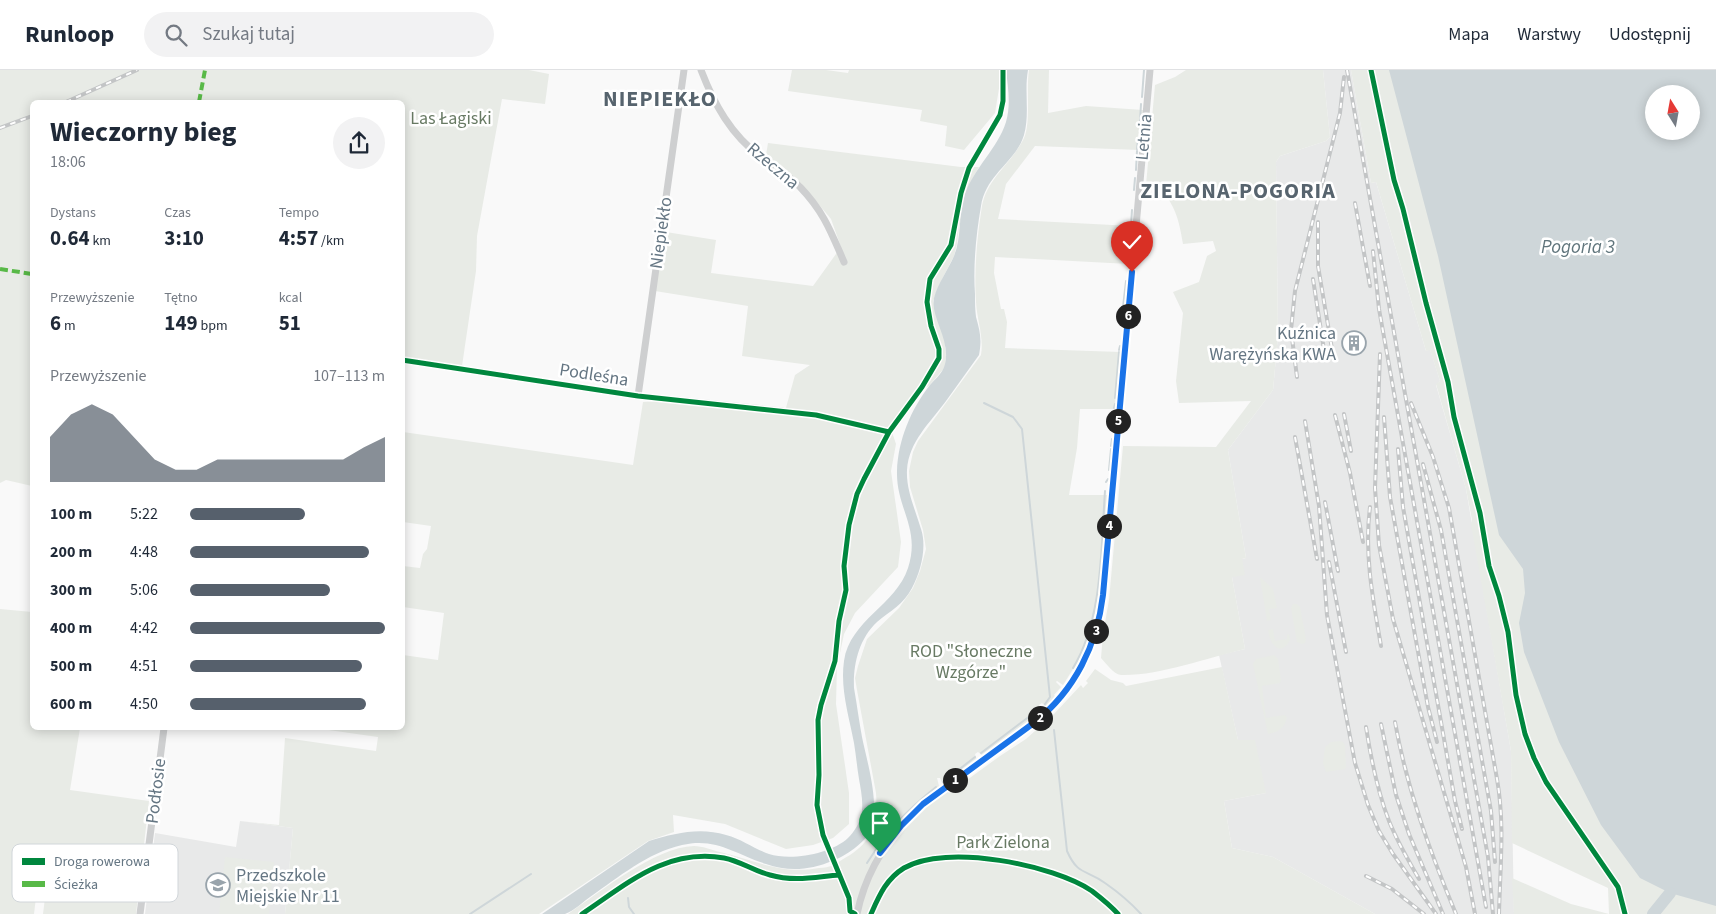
<!DOCTYPE html>
<html lang="pl">
<head>
<meta charset="utf-8">
<style>
	:root { --surface:#fff; --page:#f2f2f3; --text:#1f2937; --muted:#747a83; --line:#e0e1e3; --accent:#56606c }
	body { margin:0; font-family:"Source Sans 3",sans-serif; background:var(--page); color:var(--text); height:100vh; display:flex; flex-direction:column; font-size:19px; white-space:nowrap }
	* { box-sizing:border-box; margin:0 }
	p { font-size:16px; color:var(--muted) }
	.icon { flex:none; width:28px; height:28px; fill:none; stroke:currentColor; stroke-width:2; stroke-linecap:round; stroke-linejoin:round }
	.map { position:relative; flex:1; overflow:hidden }
	.details { position:absolute; left:30px; top:30px; width:375px; height:630px; display:flex; flex-direction:column; background:var(--surface); border-radius:8px; box-shadow:0 2px 12px #0003 }
	.details>* { flex:none }
	.needle { width:32px; rotate:349deg }
	.fabs { position:absolute; left:1645px; top:15px; display:grid; gap:10px }
	.fabs a { display:grid; place-items:center; width:55px; height:55px; border-radius:50%; background:var(--surface); box-shadow:0 2px 12px #0003; font-size:25px }
	.pin { position:absolute; display:grid; place-items:center; width:42px; height:42px; color:#fff; margin:-51px -21px; border-radius:50% 50% 50% 0; rotate:-45deg; box-shadow:0 0 5px #0007 }
	.pin .icon { rotate:45deg }
	.km { position:absolute; width:25px; height:25px; margin:-12px; border-radius:50%; background:#222; color:#fff; font-size:14px; line-height:25px; text-align:center }
	.round { display:grid; place-items:center; flex:none; width:52px; height:52px; border-radius:26px; background:var(--page) }
	.overview { display:flex; align-items:center; justify-content:space-between; height:85px; padding:0 20px }
	h1 { font-size:28px; font-weight:700; line-height:38px }
	.stats { display:grid; grid-template-columns:repeat(3,1fr); gap:8px; height:85px; padding:5px 20px }
	.stats div { display:grid; align-content:center }
	.stats b { font-size:21px; font-weight:700 }
	.stats small { font-size:14px; font-weight:400 }
	.stats p { font-size:14px }
	.chart { height:140px; padding:10px 20px }
	.chart p { display:flex; justify-content:space-between }
	.chart svg { width:100%; height:90px; margin-top:5px; fill:var(--accent); opacity:.7 }
	ul { padding:0 20px; list-style:none; font-size:16px }
	li { display:grid; grid-template-columns:80px 60px 1fr; align-items:center; height:38px }
	li i { height:12px; border-radius:6px; background:var(--accent) }
	header { display:flex; align-items:center; gap:30px; box-sizing:border-box; height:70px; padding:0 25px; background:var(--surface); border-bottom:1px solid var(--line) }
	header strong { font-size:24px }
	nav { display:flex; gap:28px; margin-inline-start:auto; font-size:18px }
	.search { width:350px; height:45px; background:var(--page); display:flex; align-items:center; gap:12px; box-sizing:border-box; padding:0 18px; border-radius:28px; color:var(--muted); font-size:19px }
	.map>svg:first-child { display:block }
</style>
</head>
<body>
<header>
<strong>Runloop</strong>
<div class="search"><svg class="icon" aria-label="search" viewBox="0 0 24 24"><circle cx="10" cy="10" r="6"/><path d="M15 15l6 6"/></svg>Szukaj tutaj</div>
<nav><a>Mapa</a><a>Warstwy</a><a>Udostępnij</a></nav>
</header>
<div class="map">
<svg width="1716" height="844" viewBox="0 0 1716 844">
	<rect width="100%" height="100%" fill="#f9f9f9"/>
	<!-- built -->
	<path fill="#e8e9e9" d="M1323,0H1351L1371,113L1376,112L1426,281L1430,279L1440,311L1436,315L1466,419L1511,681L1514,844H1375L1273,787L1232,778L1224,731L1266,723L1238,670L1219,585L1245,579L1232,507L1242,489L1246,488L1228,380L1273,320L1278,265L1276,92L1280,86L1326,71L1330,67Z
		M240,751L293,758L285,844H145L155,763L236,777Z"/>
	<!-- green -->
	<path fill="#e8ebe6" fill-rule="evenodd" d="M0,0H529L549,4L545,34L502,29L477,166L476,201L462,296L403,287L402,32H32V416L6,410L0,413Z
		M792,0H826L848,3L849,0H1002L995,43L964,80L945,76L947,56L920,51L922,40L788,21Z
		M1029,0H1049L1048,43L1086,36L1143,40L1139,80L1035,76L1006,114L998,149L1132,156L1129,194L995,187L994,203L1001,239H1004L1007,252L1005,278L1121,282L1116,339H1080L1077,378L1069,425H1109L1097,542L1086,581L1075,600L1073,599L1063,615L1057,611L1056,612L1061,617L1054,625L1056,627L1046,637L1042,633L1039,635L1041,642L983,686L978,682L975,684L977,690L943,715L940,708H937L939,716L941,715L949,723L1000,686L1026,669L1054,644L1081,615L1083,618L1088,613L1086,611L1095,599L1111,610L1123,613L1126,616L1222,597L1238,670H1255L1266,723L1224,731L1232,778L1273,787L1375,844H568C600,822 655,777 694,776C702,776 712,780 720,782C755,790 781,805 819,798C824,798 829,797 834,795C839,792 844,788 850,785C874,769 878,751 876,723L857,620L855,608L858,596L867,569L899,538L913,518L920,501L926,479L923,460L910,417L909,401L913,382L918,371L981,285C984,267 977,250 976,232C974,200 977,167 982,136C987,108 1012,93 1024,68C1031,53 1026,19 1029,0Z
		M1186,0H1323L1330,67L1326,71L1280,86L1276,92L1278,265L1273,320L1228,380L1246,488L1242,489L1245,505L1232,507L1245,579C1206,588 1159,606 1121,605C1113,604 1106,593 1101,588L1103,564L1109,530L1123,376L1216,377L1251,331L1179,333L1176,311L1183,243L1173,222L1199,212L1207,186L1216,181L1213,171L1183,174C1179,149 1175,134 1157,115H1146L1155,15L1175,7Z
		M1351,0H1716V844H1514L1512,808L1571,834L1609,844L1608,818L1512,773L1511,681L1471,454L1472,450L1466,419L1436,314L1440,311L1430,280L1426,281L1376,112L1371,113ZM1654,24H1691V61H1654Z
		M768,73L961,97H979L971,111L959,157L957,174L954,186L940,213L933,231L945,272L946,287L945,297L929,316L912,324L892,362L896,374L891,401L901,472L898,497L855,543L844,564L837,597L836,634L849,723V754L833,768L813,775L786,779L725,754L673,745L674,762L648,771L539,844H285L293,758L240,751L236,777L240,751L279,755L285,668L376,681L378,667L314,658H402L403,585L438,590L444,543L403,537V496L420,498L423,484L427,479L431,456L403,452V362L633,395L643,332L661,331L784,345L795,305L810,295L742,286L748,236L655,221L666,162L716,170L711,203L813,216L841,177L831,149L810,124L766,85Z
		M1260,507L1273,519L1277,538L1269,539L1271,550L1267,551Z
		M1293,534H1297L1300,537L1306,569L1305,573L1302,574L1297,572L1291,538Z
		M0,539L32,542V658H80L70,720L149,731L136,844H43L46,820L37,819L34,844H0Z
		M1273,559L1275,571L1287,569V565L1289,564L1290,570C1280,588 1270,574 1268,560Z
		M1274,585L1278,589L1281,610L1280,613L1262,616L1266,648L1285,645L1287,648C1284,659 1278,662 1268,664L1253,594L1256,589Z
		M1340,671L1343,672L1345,675L1346,697L1345,699L1326,702L1323,693L1325,677L1331,672Z
		M225,787L274,792L269,844H219Z"/>
	<!-- water -->
	<path fill="#ced6d9" fill-rule="evenodd" d="M1006,0H1028C1024,22 1030,43 1024,65C1016,92 986,104 981,136C976,165 973,196 975,224C975,232 975,240 976,247C980,261 982,270 979,285C968,300 957,316 946,331C930,353 909,371 907,400C906,420 915,439 921,459C927,477 921,501 912,518C904,534 890,541 877,552C859,569 853,594 854,618C857,635 859,651 862,667C867,692 881,736 870,761C866,772 844,787 832,791C811,800 788,802 766,794C735,784 716,767 682,775C647,783 619,807 590,827C583,832 574,841 565,844C559,844 549,844 542,844L649,771C675,763 700,757 726,765C742,769 754,779 769,784C791,791 831,784 848,768C854,762 859,754 861,746C864,734 861,721 859,709C857,697 856,685 854,673C849,646 840,619 844,591C850,550 896,535 908,498C921,458 896,439 897,401C898,370 911,339 930,315C936,308 943,303 945,294C951,270 930,247 934,228C938,213 948,200 954,186C962,167 958,144 965,124C974,98 998,78 1006,52C1011,35 1008,17 1006,0Z
		M1389,0H1716V836L1670,823L1640,808L1601,755L1559,672L1524,582L1519,553L1525,523L1523,499L1499,465L1438,186ZM1654,24H1691V61H1654Z"/>
	<g fill="none" stroke-linecap="round" stroke-linejoin="round">
		<!-- stream -->
		<path stroke="#ced6d9" stroke-width="2" d="M1142,27L1144,0
			M1140,51L1141,34
			M1137,79L1138,69
			M1136,100L1137,81
			M1134,120L1135,108
			M1131,155L1132,140
			M1130,160V157
			M1129,173L1130,165
			M1127,194L1128,179
			M1123,237L1126,211
			M1122,251L1123,244
			M1119,280L1120,276
			M1115,328L1119,282
			M984,333L1013,347L1022,359L1050,627L1045,634
			M1114,338L1115,334
			M1113,351L1114,342
			M1111,376L1112,369
			M1109,400L1111,379
			M1106,412L1108,409
			M1073,598C1103,549 1101,477 1105,421
			M1054,660L1067,781C1078,806 1086,799 1105,813C1118,822 1130,832 1141,844
			M981,683L1038,640
			M943,712L975,687
			M867,793C888,760 906,741 936,717
			M628,828L629,837L634,844
			M470,844L531,804"/>
		<!-- river -->
		<path stroke="#ced6d9" stroke-width="12" d="M1653,844L1670,823"/>
		<!-- minor -->
		<path stroke="#cecfd0" stroke-width="7" d="M701,0C714,34 731,65 761,87C774,97 789,105 800,117C824,142 831,162 844,192
			M402,290L638,326L782,341
			M638,326L684,0
			M140,844L164,658
			M857,844C879,738 972,706 1046,642C1079,610 1098,571 1103,525L1150,0"/>
		<!-- rail casing -->
		<g stroke="#c3c5c6" stroke-width="4">
			<path id="rail" d="M1347,0L1488,787L1493,844
				M66,32L137,0
				M0,58L32,46
				M1355,133L1370,216
				M1318,152V196L1332,279
				M1373,181L1379,239L1486,837
				M1313,209L1324,280
				M1380,284L1375,418L1379,475L1393,549L1466,797L1475,844
				M1297,307L1291,260L1295,221L1340,43L1344,7
				M1411,333L1433,387L1449,438L1497,709C1505,754 1500,799 1499,844
				M1344,344L1351,381
				M1335,345L1350,403L1363,472
				M1384,347L1390,427L1428,637L1437,672
				M1305,351L1319,436L1327,545L1355,693L1368,735L1379,761L1393,784L1436,844
				M1295,367L1317,489
				M1398,379L1403,437L1455,731L1462,759
				M1423,394L1441,460L1491,741L1495,792
				M1325,432L1338,501
				M1370,437C1364,484 1373,530 1381,576
				M1329,492L1346,582
				M1395,652C1407,719 1430,782 1456,844
				M1381,654L1396,725L1409,764L1443,844
				M1366,657C1371,689 1377,720 1389,751C1397,771 1408,790 1419,809
				M1366,806L1392,819L1424,844"/>
		</g>
		<!-- rail -->
		<use href="#rail" stroke="#fff" stroke-width="2" stroke-dasharray="5.5" stroke-linecap="butt"/>
		<!-- quiet -->
		<path stroke="#58b947" stroke-width="4" stroke-dasharray="8 4" stroke-linecap="butt" d="M199,32L205,0
			M0,199L32,204"/>
		<!-- cycleway casing -->
		<g stroke="#fff" stroke-width="8">
			<path id="cycleway" d="M1371,0L1394,110L1403,139L1426,233L1448,312L1454,347L1480,443L1489,496L1499,526L1508,562L1516,625L1525,664L1534,688L1546,712L1618,817L1625,844
				M402,290L638,326L816,345L889,362
				M582,844C627,814 666,778 724,788C740,791 754,801 770,805C794,812 815,807 839,805
				M855,844L850,841L849,828L823,765L817,735L819,705L818,650L821,635L835,591L839,551L846,520L844,496L849,455L857,424L864,409L889,362L922,317L939,288V279L931,256L927,232L930,209L951,175L961,123L969,98L1000,45L1003,31V0
				M871,844C879,826 886,809 904,798C946,773 1054,795 1092,821C1101,828 1111,836 1118,844"/>
		</g>
		<!-- cycleway -->
		<use href="#cycleway" stroke="#00873e" stroke-width="5"/>
	</g>
	<g fill="none" stroke-linecap="round" stroke-linejoin="round">
		<!-- route casing -->
		<g stroke="#fff" stroke-width="10">
			<path id="route" d="M880,783L901,756L923,734L1035,652C1075,620 1097,575 1103,525L1132,202"/>
		</g>
		<!-- route -->
		<use href="#route" stroke="#1a73e8" stroke-width="6"/>
	</g>
	<!-- icons -->
	<defs>
		<g id="building-ring" transform="scale(1.25)"><circle r="9.5" fill="#fff" stroke="#99a4ac" stroke-width="1.5"/><path d="M-4-6H4V6H1V3H-1V6H-4ZM-2.5-4.3h1.7v1.8h-1.7ZM.8-4.3h1.7v1.8H.8ZM-2.5-1h1.7V.8h-1.7ZM.8-1h1.7V.8H.8Z" fill="#99a4ac"/></g>
		<g id="school-ring" transform="scale(1.25)"><circle r="9.5" fill="#fff" stroke="#99a4ac" stroke-width="1.5"/><path d="M0-5L7-2L0 1L-7-2ZM-4 1L0 2.5L4 1V4Q0 6-4 4Z" fill="#99a4ac"/></g>
	</defs>
	<g fill-rule="evenodd">
		<use href="#building-ring" x="1354" y="273"/>
		<use href="#school-ring" x="218" y="815"/>
	</g>
	<g text-anchor="middle" dominant-baseline="central" stroke-width="5" stroke-linejoin="round" paint-order="stroke">
		<!-- park labels -->
		<g font-size="18" fill="#687a64" stroke="#fff">
			<text x="451" y="48">Las Łagiski</text>
			<text x="971" y="581">ROD "Słoneczne<tspan x="971" dy="21">Wzgórze"</tspan></text>
			<text x="1003" y="772">Park Zielona</text>
		</g>
		<!-- street labels -->
		<g font-size="18" fill="#657683" stroke="#fff">
			<text transform="translate(1144 67) rotate(-85)">Letnia</text>
			<text transform="translate(773 96) rotate(40)">Rzeczna</text>
			<text transform="translate(661 163) rotate(-82)">Niepiekło</text>
			<text transform="translate(594 305) rotate(9)">Podleśna</text>
			<text transform="translate(156 721) rotate(-83)">Podłosie</text>
		</g>
		<!-- poi labels -->
		<g font-size="18" fill="#657683" stroke="#fff" text-anchor="end">
			<text x="1336" y="263">Kuźnica<tspan x="1336" dy="21">Warężyńska KWA</tspan></text>
			<text x="236" y="805" text-anchor="start">Przedszkole<tspan x="236" dy="21">Miejskie Nr 11</tspan></text>
		</g>
		<!-- water labels -->
		<g font-size="19" font-style="italic" fill="#60757c" stroke="#fff">
			<text x="1578" y="177">Pogoria 3</text>
		</g>
		<!-- district labels -->
		<g font-size="22" font-weight="bold" letter-spacing="1" fill="#57646e" stroke="#fff">
			<text x="660" y="29">NIEPIEKŁO</text>
			<text x="1238" y="121">ZIELONA-POGORIA</text>
		</g>
	</g>
	<!-- legend -->
	<rect x="12" y="774" width="166" height="58" rx="8" fill="#fff" stroke="#d1d6da" stroke-width="1"/>
	<rect x="22" y="788" width="23" height="7" fill="#00873e"/>
	<rect x="22" y="811" width="23" height="6" fill="#58b947"/>
	<g font-size="14" fill="#657683">
		<text x="54" y="796">Droga rowerowa</text>
		<text x="54" y="819">Ścieżka</text>
	</g>
</svg>
<div class="fabs">
<a><svg class="needle" viewBox="-14 -14 28 28"><path d="M0-13l5 13h-10z" fill="#e53935"/><path d="M0 13l5-13h-10z" fill="#747a83"/></svg></a>
</div>
<div class="pin" style="left:880px;top:783px;background:#1e9e55"><svg class="icon" aria-label="arrive" viewBox="0 0 24 24"><path d="M6 21V4h12l-3 4 3 4H6"/></svg></div>
<div class="pin" style="left:1132px;top:202px;background:#d93025"><svg class="icon" aria-label="check" viewBox="0 0 24 24"><path d="M5 12l5 5 9-10"/></svg></div>
<b class="km" style="left:955px;top:710px">1</b>
<b class="km" style="left:1040px;top:648px">2</b>
<b class="km" style="left:1096px;top:561px">3</b>
<b class="km" style="left:1109px;top:456px">4</b>
<b class="km" style="left:1118px;top:351px">5</b>
<b class="km" style="left:1128px;top:246px">6</b>
<section class="details">
<div class="overview"><div><h1>Wieczorny bieg</h1><p>18:06</p></div><a class="round"><svg class="icon" aria-label="share" viewBox="0 0 24 24"><path d="M12 15V3M7 8l5-5 5 5M5 13v7h14v-7"/></svg></a></div>
<div class="stats">
<div><p>Dystans</p><b>0.64<small> km</small></b></div>
<div><p>Czas</p><b>3:10</b></div>
<div><p>Tempo</p><b>4:57<small> /km</small></b></div>
</div>
<div class="stats">
<div><p>Przewyższenie</p><b>6<small> m</small></b></div>
<div><p>Tętno</p><b>149<small> bpm</small></b></div>
<div><p>kcal</p><b>51</b></div>
</div>
<div class="chart"><p><span>Przewyższenie</span>107–113 m</p>
<svg viewBox="0 0 160 44" preserveAspectRatio="none"><path d="M0 44V22L10 11L20 6L30 11L40 22L50 33L60 38L70 38L80 33L90 33L100 33L110 33L120 33L130 33L140 33L150 27L160 22V44z"/></svg>
</div>
<ul>
<li><b>100 m</b>5:22<i style="width:59%"></i></li>
<li><b>200 m</b>4:48<i style="width:92%"></i></li>
<li><b>300 m</b>5:06<i style="width:72%"></i></li>
<li><b>400 m</b>4:42<i style="width:100%"></i></li>
<li><b>500 m</b>4:51<i style="width:88%"></i></li>
<li><b>600 m</b>4:50<i style="width:90%"></i></li>
</ul>
</section>
</div>
</body>
</html>
